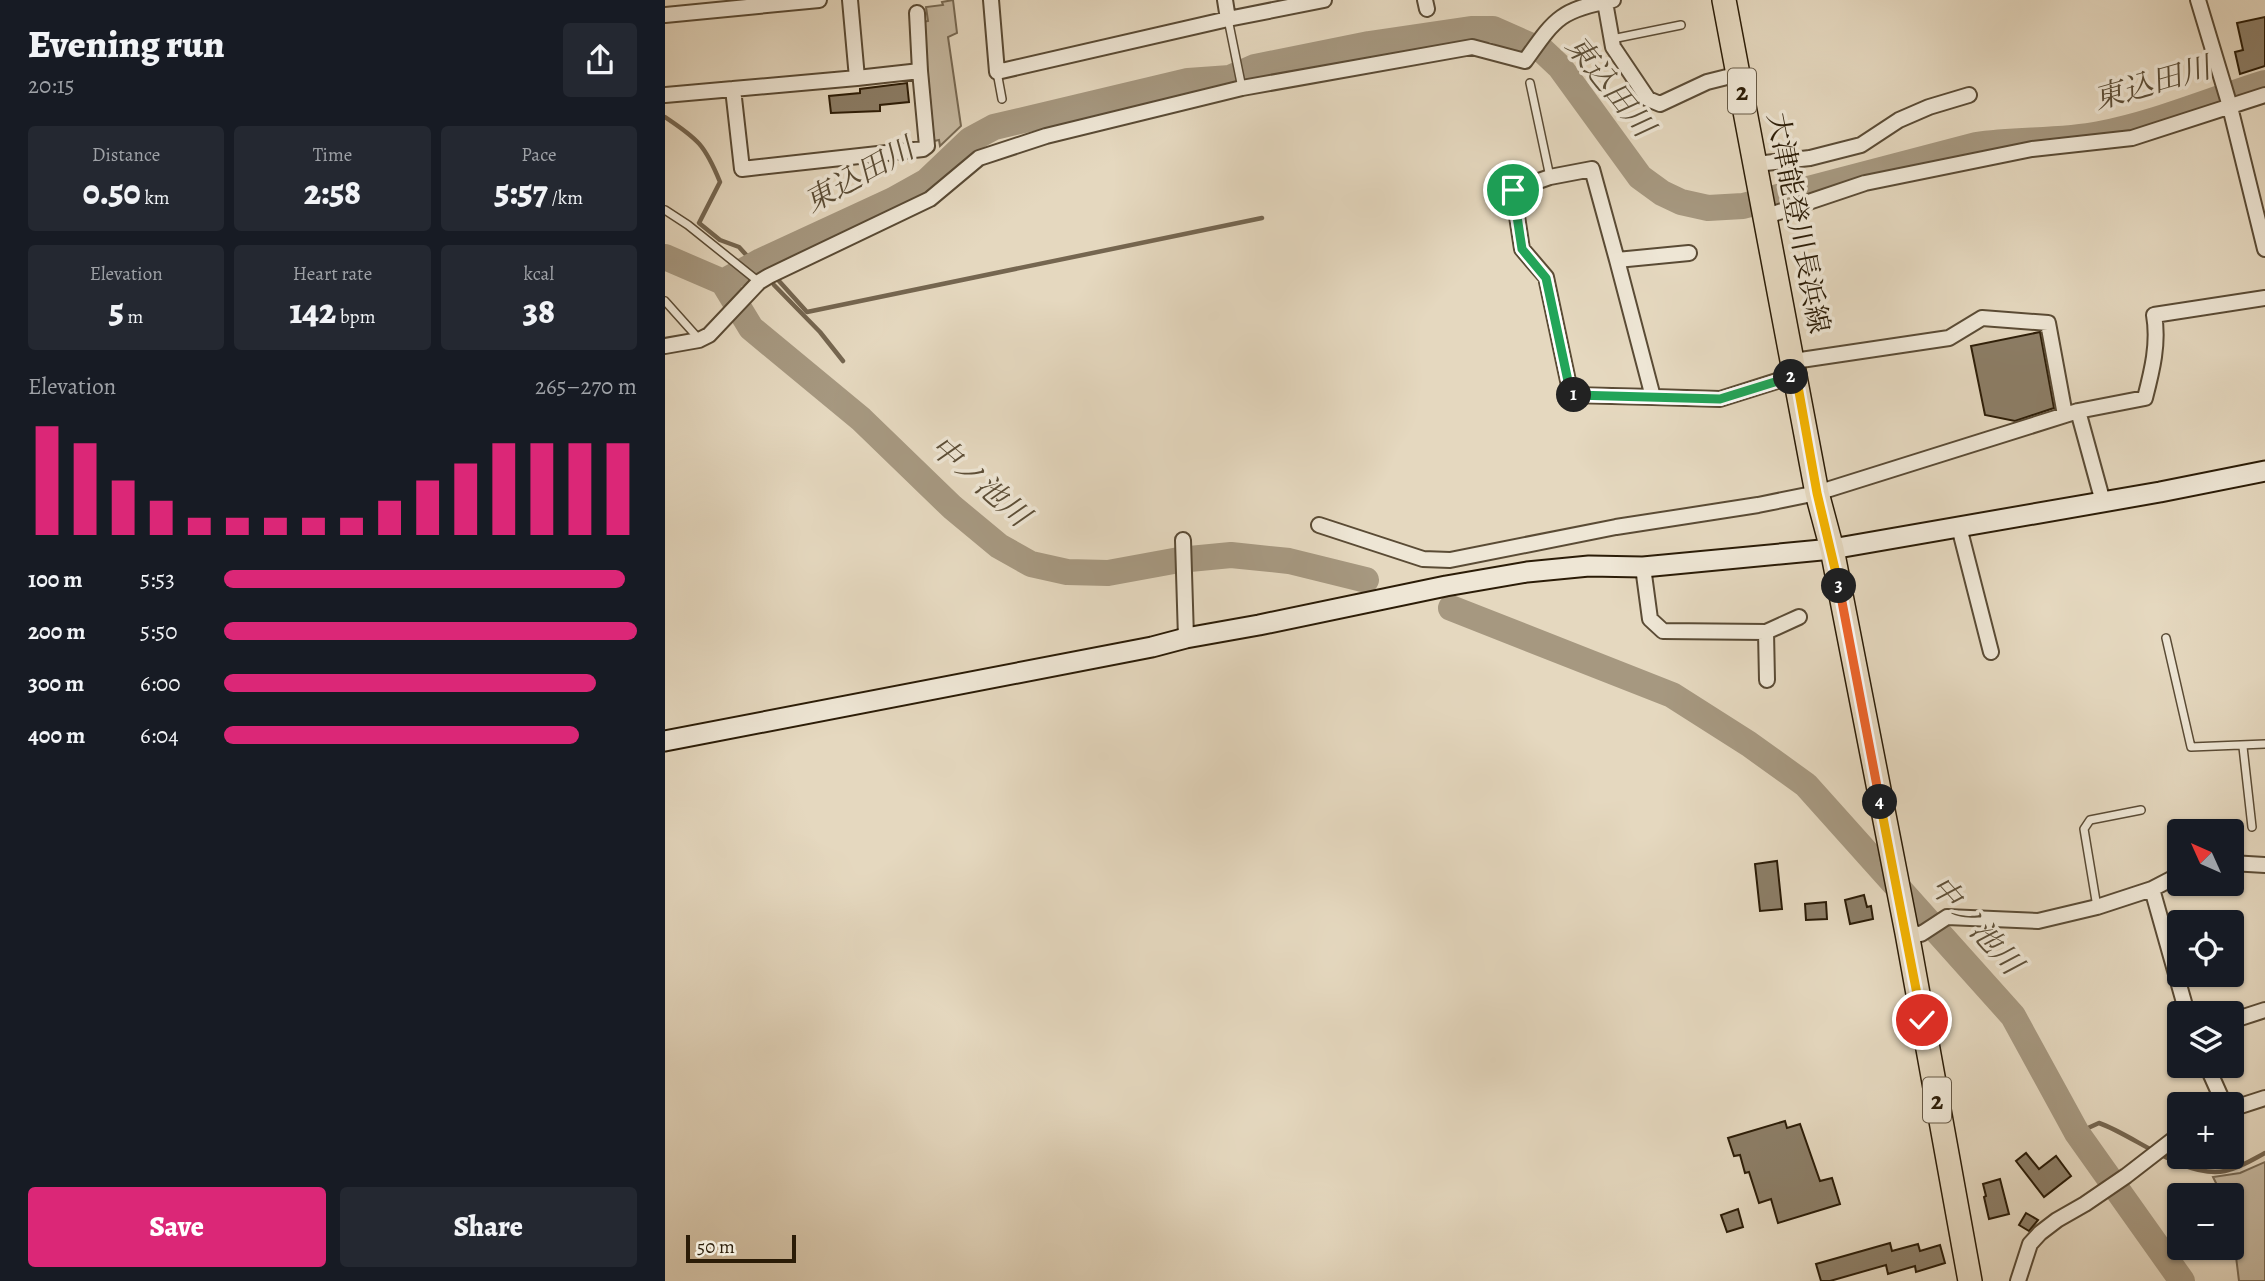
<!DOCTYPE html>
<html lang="en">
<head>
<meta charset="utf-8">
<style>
	:root { --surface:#171b24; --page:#242831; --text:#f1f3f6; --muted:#9ea1a6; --accent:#db2777 }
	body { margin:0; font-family:Alegreya,"Noto Serif JP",serif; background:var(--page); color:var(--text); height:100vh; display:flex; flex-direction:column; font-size:26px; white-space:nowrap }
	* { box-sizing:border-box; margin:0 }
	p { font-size:23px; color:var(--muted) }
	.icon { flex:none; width:38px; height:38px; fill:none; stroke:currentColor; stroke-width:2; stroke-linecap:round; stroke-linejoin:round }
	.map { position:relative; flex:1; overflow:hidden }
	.details { display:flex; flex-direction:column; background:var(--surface); width:665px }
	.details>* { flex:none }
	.needle { width:46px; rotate:315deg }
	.fabs { position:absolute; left:1502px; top:819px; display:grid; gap:14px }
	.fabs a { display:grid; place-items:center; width:77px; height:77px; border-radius:7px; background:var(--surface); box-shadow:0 2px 5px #0004; font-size:35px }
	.scale { position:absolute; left:21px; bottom:18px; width:110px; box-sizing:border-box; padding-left:7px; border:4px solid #2b1c07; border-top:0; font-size:19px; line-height:24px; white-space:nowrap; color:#2b1c07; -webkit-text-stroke:5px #eee6d5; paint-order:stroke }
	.pin { position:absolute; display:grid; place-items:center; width:60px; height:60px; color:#fff; margin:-30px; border:4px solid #fff; border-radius:50%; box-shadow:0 2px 7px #0007 }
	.km { position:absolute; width:35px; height:35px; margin:-18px; border-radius:50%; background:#222; color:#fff; font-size:19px; line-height:35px; text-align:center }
	.round { display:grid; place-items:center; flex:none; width:74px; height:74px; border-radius:7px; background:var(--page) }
	.summary { display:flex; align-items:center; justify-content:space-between; height:119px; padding:0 28px }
	h1 { font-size:38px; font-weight:800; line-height:52px }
	.figures { display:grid; grid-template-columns:repeat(3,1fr); gap:10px; height:119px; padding:7px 28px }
	.figures div { display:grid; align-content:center; border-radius:7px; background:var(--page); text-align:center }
	.figures b { font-size:35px; font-weight:800 }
	.figures small { font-size:19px; font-weight:400 }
	.figures p { font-size:19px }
	.chart { height:196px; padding:14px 28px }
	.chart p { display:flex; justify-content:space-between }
	.chart svg { width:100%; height:126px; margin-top:7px; stroke:var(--accent); stroke-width:6 }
	.cta { display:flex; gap:14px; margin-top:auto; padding:14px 28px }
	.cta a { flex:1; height:80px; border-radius:7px; background:var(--accent); color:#fff; font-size:28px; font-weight:800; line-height:80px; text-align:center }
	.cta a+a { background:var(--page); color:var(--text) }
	ul { padding:0 28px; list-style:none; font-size:23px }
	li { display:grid; grid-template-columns:112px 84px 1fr; align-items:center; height:52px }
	li i { height:18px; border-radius:9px; background:var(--accent) }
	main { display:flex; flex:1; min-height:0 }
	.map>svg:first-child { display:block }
</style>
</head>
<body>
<main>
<section class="details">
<div class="summary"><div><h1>Evening run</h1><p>20:15</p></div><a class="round"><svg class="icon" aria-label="share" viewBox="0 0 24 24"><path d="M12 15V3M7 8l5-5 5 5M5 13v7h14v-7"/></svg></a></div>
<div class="figures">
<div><p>Distance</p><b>0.50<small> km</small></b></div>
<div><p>Time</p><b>2:58</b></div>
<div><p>Pace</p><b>5:57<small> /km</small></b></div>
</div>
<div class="figures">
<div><p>Elevation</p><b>5<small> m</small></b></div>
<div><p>Heart rate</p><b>142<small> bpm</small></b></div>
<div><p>kcal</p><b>38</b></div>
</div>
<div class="chart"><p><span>Elevation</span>265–270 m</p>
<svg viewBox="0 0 160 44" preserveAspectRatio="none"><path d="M5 44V6M15 44V12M25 44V25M35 44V32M45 44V38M55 44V38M65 44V38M75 44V38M85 44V38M95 44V32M105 44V25M115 44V19M125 44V12M135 44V12M145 44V12M155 44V12"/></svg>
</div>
<ul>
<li><b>100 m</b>5:53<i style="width:97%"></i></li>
<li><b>200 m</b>5:50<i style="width:100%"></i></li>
<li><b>300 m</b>6:00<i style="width:90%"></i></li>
<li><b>400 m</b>6:04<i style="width:86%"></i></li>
</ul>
<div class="cta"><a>Save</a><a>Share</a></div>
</section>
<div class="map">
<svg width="1600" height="1281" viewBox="0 0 1600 1281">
	<rect width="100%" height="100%" fill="#e5d8bf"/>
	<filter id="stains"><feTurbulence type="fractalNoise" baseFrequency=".00286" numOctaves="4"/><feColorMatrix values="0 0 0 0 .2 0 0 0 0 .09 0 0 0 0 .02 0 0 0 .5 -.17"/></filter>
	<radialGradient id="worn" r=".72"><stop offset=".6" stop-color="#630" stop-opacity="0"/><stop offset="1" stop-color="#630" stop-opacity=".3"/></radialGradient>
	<!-- green -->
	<path fill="#c5b8a0" stroke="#786a54" stroke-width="2" d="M288,0L292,33L283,37L296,126L275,146L274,140L269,141L258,22L263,21L261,7L278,5L277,2Z
		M1600,1162V1281H1574L1566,1216V1195H1557L1548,1177L1575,1173Z"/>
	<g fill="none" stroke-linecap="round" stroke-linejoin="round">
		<!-- stream -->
		<path stroke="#756650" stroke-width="4.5" d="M0,117C33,139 40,145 55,182L34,223L55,240L74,247L94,269
			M96,261L101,267
			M114,281L142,312L597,218
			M109,285L155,332L178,361
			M1412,1133L1434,1123C1469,1135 1520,1179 1560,1171C1575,1168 1587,1160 1600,1153"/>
		<!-- river -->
		<path stroke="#a69880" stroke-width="26" d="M0,257L58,282L86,328L196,419L287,507L334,546L366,564L402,572L443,573L514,560L566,555L624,561L701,580
			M58,282L96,261L228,200L262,181L305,140L329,127L523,81L565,78L590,67L704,44L806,29H828L878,51L895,67L975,177L997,193L1016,202L1043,208L1078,206L1311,145C1351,139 1396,142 1435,134C1492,123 1545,100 1600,83
			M786,608L1007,695L1084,744L1141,785L1348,1016L1412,1133L1517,1281"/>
	</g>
	<!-- building -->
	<path fill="#8c7e67" stroke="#2b1c07" stroke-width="2" d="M1600,17V66L1575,74L1570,52L1578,50L1572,23Z
		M242,83L244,102L215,105V111L166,113L164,96L195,93V89Z
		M1375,332L1389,408L1350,421L1320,415L1306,346Z
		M1112,861L1117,909L1095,911L1090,864Z
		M1199,895L1202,907L1206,906L1208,919L1185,924L1180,900Z
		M1161,902L1162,919L1141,920L1140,904Z
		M1120,1121L1122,1128L1135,1124L1155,1181L1167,1178L1175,1204L1113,1223L1106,1199L1094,1203L1084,1172L1080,1173L1075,1155L1069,1156L1063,1138Z
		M1361,1153L1374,1169L1391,1156L1406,1176L1379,1197L1351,1161Z
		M1335,1179L1344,1214L1324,1219L1319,1197L1321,1196L1318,1184Z
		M1073,1209L1078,1227L1062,1232L1056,1215Z
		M1361,1213L1373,1220L1364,1231L1354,1225Z
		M1225,1243L1227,1251L1253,1244L1255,1251L1275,1245L1280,1263L1251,1272L1250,1266L1223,1274L1221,1265L1165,1281H1156L1151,1264Z"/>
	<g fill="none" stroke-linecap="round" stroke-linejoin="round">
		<!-- lane casing -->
		<g stroke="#5a4b35" stroke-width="10">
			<path id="lane" d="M563,19L577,88
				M947,39L1016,25
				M332,72L337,99
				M865,83L885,177
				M0,210L23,225L94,282
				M0,301L34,339
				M1501,638L1526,747L1600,744
				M1578,747L1587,827
				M1432,907L1419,829L1425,820L1476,810"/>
		</g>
		<!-- street casing -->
		<g stroke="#5a4b35" stroke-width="18">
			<path id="street" d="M185,0L192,78L255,71L252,13
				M326,0L332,72L563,19L659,0
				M560,0L563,19
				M760,0L762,9
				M1533,0L1564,103L1600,249
				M940,2L948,47L983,99L995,104L1042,82L1074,74
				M0,15L154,0
				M192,78L68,89L77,169L258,149L262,146L255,71
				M0,95L68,89
				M1091,164L1145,158L1196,145L1234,120L1264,107L1304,95
				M1102,216L1200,183L1367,149L1467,138L1600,95
				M1024,253L952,260L988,397L1055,399L1131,375
				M952,260L927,169L885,177L848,190L857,249L881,277L906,395L988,397
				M0,346L34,340L44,335L94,282L104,276L265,199L314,158L381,136L577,88L807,47L860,61C890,19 894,10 948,0
				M1129,361L1284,338L1317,318L1383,323L1400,415
				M1413,411L1438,502
				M654,525L758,559L785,560L951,527L1093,505L1152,493L1413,411L1480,398C1487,371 1494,343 1489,315L1600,298
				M1294,527L1326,652
				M518,540L521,638
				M978,567L985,619L998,631L1101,632L1134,617
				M1101,632L1102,680
				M1566,863L1600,865
				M1487,889L1522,1013
				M1242,933L1256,934L1282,917L1373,921L1432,907L1487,889L1514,875
				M1566,1021L1600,1010
				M1542,1066L1559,1104
				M1566,1109L1600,1098
				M1353,1281L1365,1244L1375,1233L1392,1220L1420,1204L1461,1176L1514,1135"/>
		</g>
		<!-- secondary casing -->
		<g stroke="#2b1c07" stroke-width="23">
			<path id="secondary" d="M0,741L487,647L521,638L594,625L781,586L862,572L924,566L978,567L1167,549L1495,492L1600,471"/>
		</g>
		<!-- primary casing -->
		<g stroke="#2b1c07" stroke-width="26">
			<path id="primary" d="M1059,0L1152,493L1167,549L1242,933L1305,1281"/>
		</g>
		<!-- lane -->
		<use href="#lane" stroke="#eee6d5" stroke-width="7"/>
		<!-- street -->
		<use href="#street" stroke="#eee6d5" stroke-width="14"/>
		<!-- secondary -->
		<use href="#secondary" stroke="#eee6d5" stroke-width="19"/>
		<!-- primary -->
		<use href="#primary" stroke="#e5d8bf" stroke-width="23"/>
	</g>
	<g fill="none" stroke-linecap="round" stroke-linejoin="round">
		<!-- split-1 casing -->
		<g stroke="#fff" stroke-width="14">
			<path id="split-1" d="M848,190L857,249L881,278L906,395H909"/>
		</g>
		<!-- split-2 casing -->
		<g stroke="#fff" stroke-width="14">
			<path id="split-2" d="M909,395L1055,399L1126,377"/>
		</g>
		<!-- split-3 casing -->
		<g stroke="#fff" stroke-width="14">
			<path id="split-3" d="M1126,377L1131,375L1152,493L1174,586"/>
		</g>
		<!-- split-4 casing -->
		<g stroke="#fff" stroke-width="14">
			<path id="split-4" d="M1174,586L1215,802"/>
		</g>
		<!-- split-5 casing -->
		<g stroke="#fff" stroke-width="14">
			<path id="split-5" d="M1215,802L1257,1020"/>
		</g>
		<!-- split-1 -->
		<use href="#split-1" stroke="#22a559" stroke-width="9"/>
		<!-- split-2 -->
		<use href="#split-2" stroke="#22a559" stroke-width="9"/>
		<!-- split-3 -->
		<use href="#split-3" stroke="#f5b400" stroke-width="9"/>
		<!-- split-4 -->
		<use href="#split-4" stroke="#f0652b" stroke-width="9"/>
		<!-- split-5 -->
		<use href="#split-5" stroke="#f5b400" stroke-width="9"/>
	</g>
	<g text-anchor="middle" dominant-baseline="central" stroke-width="7" stroke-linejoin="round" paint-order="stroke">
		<!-- shield labels -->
		<g fill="#eee6d5" stroke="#665945" stroke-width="2">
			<rect x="1063" y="68.5" width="28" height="45" rx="5"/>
			<rect x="1258" y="1077.5" width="28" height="45" rx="5"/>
		</g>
		<g font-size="26" font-weight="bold" fill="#2b1c07">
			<text x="1077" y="91">2</text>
			<text x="1272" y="1100">2</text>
		</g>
		<!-- street labels -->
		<g font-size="28" fill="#2b1c07" stroke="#eee6d5">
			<text transform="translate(1133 223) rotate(79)">大津能登川長浜線</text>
		</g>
		<!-- water labels -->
		<g font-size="30" font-style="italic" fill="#5c4e37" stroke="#eee6d5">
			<text transform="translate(1487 83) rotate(-16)">東込田川</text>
			<text transform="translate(945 86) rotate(51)">東込田川</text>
			<text transform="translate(194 175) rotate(-29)">東込田川</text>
			<text transform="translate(315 481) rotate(41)">中ノ池川</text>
			<text transform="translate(1311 925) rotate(48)">中ノ池川</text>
		</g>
	</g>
	<rect width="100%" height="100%" filter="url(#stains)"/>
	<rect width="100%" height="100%" fill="url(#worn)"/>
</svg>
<div class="fabs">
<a><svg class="needle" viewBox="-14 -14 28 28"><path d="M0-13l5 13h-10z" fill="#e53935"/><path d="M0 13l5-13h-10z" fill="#9ea1a6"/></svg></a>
<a><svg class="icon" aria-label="locate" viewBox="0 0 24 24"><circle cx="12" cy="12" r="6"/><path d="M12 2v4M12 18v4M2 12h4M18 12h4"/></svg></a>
<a><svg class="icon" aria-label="layers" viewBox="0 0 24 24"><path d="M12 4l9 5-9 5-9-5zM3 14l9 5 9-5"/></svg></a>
<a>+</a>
<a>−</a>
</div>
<div class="scale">50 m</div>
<div class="pin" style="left:848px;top:190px;background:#1e9e55"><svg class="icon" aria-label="arrive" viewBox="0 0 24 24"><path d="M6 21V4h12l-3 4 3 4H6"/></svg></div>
<div class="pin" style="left:1257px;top:1020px;background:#d93025"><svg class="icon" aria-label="check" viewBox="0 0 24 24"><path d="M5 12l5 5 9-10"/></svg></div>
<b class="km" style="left:909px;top:395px">1</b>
<b class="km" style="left:1126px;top:377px">2</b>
<b class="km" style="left:1174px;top:586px">3</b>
<b class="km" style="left:1215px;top:802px">4</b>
</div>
</main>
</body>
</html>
